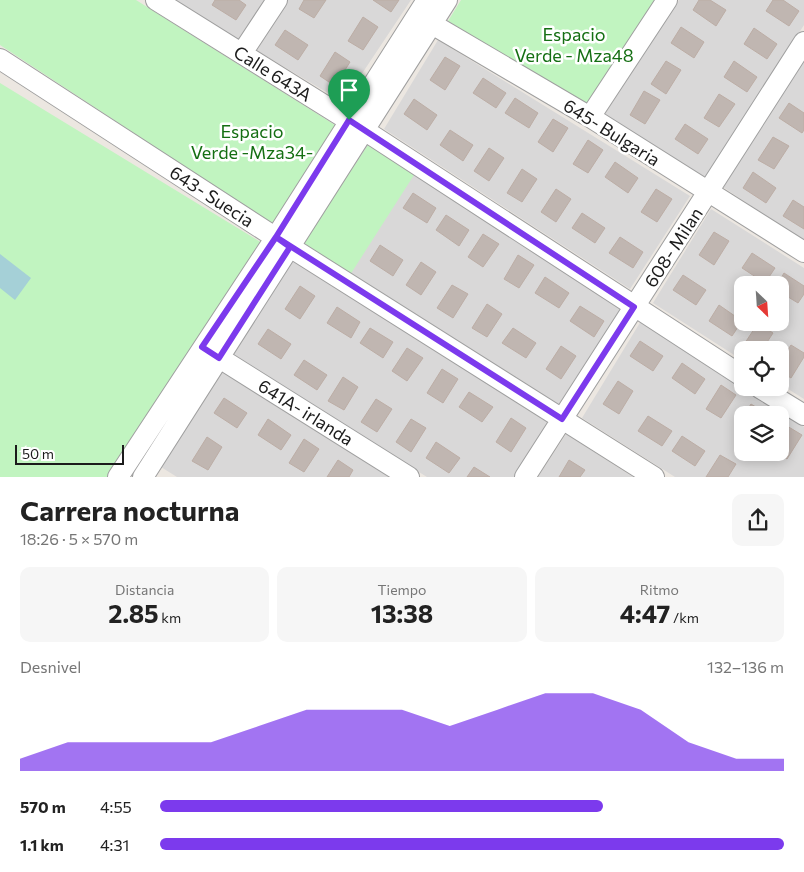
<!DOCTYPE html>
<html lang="es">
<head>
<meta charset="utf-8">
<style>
	:root { --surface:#fff; --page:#f6f6f6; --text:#222; --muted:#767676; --accent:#7c3aed }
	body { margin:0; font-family:Commissioner,sans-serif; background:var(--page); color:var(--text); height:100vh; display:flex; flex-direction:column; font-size:19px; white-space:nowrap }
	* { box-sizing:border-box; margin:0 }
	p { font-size:16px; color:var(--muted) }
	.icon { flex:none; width:28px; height:28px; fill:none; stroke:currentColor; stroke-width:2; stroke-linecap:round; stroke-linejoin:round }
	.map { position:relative; height:477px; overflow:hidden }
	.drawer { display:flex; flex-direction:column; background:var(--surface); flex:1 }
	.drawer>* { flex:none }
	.needle { width:32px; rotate:155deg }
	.buttons { position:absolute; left:734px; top:276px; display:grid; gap:10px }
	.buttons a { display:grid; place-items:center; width:55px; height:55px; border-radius:10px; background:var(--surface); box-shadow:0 2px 12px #0003; font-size:25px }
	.scale { position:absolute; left:15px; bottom:12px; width:109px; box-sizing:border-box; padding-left:5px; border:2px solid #1b1b1b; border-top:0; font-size:14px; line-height:18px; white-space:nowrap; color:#1b1b1b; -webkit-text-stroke:4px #fff; paint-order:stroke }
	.pin { position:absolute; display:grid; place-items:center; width:42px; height:42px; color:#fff; margin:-51px -21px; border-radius:50% 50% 50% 0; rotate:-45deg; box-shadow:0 0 5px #0007 }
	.pin .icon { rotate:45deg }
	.round { display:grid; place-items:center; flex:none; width:52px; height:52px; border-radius:10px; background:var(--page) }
	.headline { display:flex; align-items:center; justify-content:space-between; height:85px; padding:0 20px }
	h1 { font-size:28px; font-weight:700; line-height:38px }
	.stats { display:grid; grid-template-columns:repeat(3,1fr); gap:8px; height:85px; padding:5px 20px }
	.stats div { display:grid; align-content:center; border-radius:10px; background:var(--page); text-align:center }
	.stats b { font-size:25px; font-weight:700 }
	.stats small { font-size:14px; font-weight:400 }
	.stats p { font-size:14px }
	.chart { height:140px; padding:10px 20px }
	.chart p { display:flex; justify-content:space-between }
	.chart svg { width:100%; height:90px; margin-top:5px; fill:var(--accent); opacity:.7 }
	ul { padding:0 20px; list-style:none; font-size:16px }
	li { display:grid; grid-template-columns:80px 60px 1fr; align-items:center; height:38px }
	li i { height:12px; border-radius:6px; background:var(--accent) }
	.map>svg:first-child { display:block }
</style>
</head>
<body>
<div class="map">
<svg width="804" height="477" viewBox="0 0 804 477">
	<rect width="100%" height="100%" fill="#ece7e1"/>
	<!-- residential -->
	<path fill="#d9d8d8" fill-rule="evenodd" d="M171,0H266L239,41Z
		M288,0H411L343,102L254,49Z
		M679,0H804V25L705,177L604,115Z
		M438,40L690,196L630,289L384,129Z
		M804,60V242L723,187Z
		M366,139L624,310L560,407L296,246Z
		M711,209L804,268V399L780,384V350H742V360L653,303ZM742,285H780V322H742Z
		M293,260L550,423L515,477H427L232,356Z
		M641,321L804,427V477H675L582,418ZM742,415H780V452H742Z
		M223,370L389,477H177L161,467Z
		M566,434L633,477H538Z"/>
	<!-- park -->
	<path fill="#c1f4c0" d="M0,0H136L335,125L272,224L0,45Z
		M461,0H658L588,106L448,21Z
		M0,83L262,243L112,477H0Z
		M368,145L414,175L350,275L302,245Z"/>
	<!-- water -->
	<path fill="#a5d0d7" d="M0,254L31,278L15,300L0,288Z"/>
	<!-- building -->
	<path fill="#c0b6b1" stroke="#bcada5" d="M215,0H239L246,5L236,20L212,5Z
		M304,0H326L314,18L299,9Z
		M373,0H399L391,12Z
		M699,0H710L726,10L716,26L693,10Z
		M773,0H783L799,11L789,26L766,11Z
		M363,17L378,27L363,50L348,41Z
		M681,27L704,42L694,58L671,43Z
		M754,28L777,44L767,59L744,44Z
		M285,30L308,45L298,60L275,45Z
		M335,52L350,62L335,86L320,76Z
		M445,57L460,66L445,90L430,80Z
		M666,61L681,70L666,94L651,84Z
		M734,61L757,77L747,92L724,77Z
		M483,78L506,93L496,108L473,93Z
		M644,91L660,100L645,124L630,115Z
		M719,94L735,104L719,127L704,118Z
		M515,98L538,113L529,128L505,113Z
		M414,99L437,115L427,130L404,114Z
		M789,103L804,113V130L802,133L779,118Z
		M553,119L568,128L553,152L538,142Z
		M685,124L708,139L698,154L675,139Z
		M450,130L473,145L463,161L440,145Z
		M773,137L789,146L774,169L758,160Z
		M588,140L603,150L588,173L573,164Z
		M489,148L504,158L489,181L474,171Z
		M615,162L638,178L628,193L605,177Z
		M522,169L537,179L522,202L507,193Z
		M753,172L776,188L766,203L743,188Z
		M556,189L571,199L556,222L541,212Z
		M656,189L672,199L657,222L641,212Z
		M413,193L436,208L427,223L403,208Z
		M793,200L804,207V229L783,216Z
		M582,213L605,228L595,243L572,228Z
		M446,215L469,230L459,246L436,230Z
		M714,232L729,241L714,265L699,255Z
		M483,234L499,244L483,267L468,257Z
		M620,237L643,252L633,268L609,253Z
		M380,245L403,260L393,276L370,261Z
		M752,253L775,268L765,283L742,268Z
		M518,255L534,265L519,288L504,279Z
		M421,262L436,272L421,295L406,285Z
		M784,273L804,286V294L798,303L780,292V285H777Z
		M683,275L706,290L696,305L673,290Z
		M545,277L569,293L559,308L535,293Z
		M452,285L468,294L453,318L437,308Z
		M300,286L315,296L300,319L285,309Z
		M487,304L502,314L487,337L472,328Z
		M719,305L742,321L732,336L709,321Z
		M580,306L604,321L594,337L570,321Z
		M337,307L360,322L351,338L327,323Z
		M758,323L773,333L762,350H748L743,346Z
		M370,328L393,342L383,358L360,343Z
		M513,328L536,343L526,358L502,343Z
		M268,329L291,344L281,359L258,344Z
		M640,341L663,356L653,371L630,356Z
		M791,345L804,353V357L791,378L780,371V361Z
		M561,346L576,356L561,379L546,369Z
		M407,348L423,358L407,381L392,371Z
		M304,360L327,375L317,390L294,375Z
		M682,363L705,379L695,394L672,378Z
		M442,369L458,379L443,403L427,393Z
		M343,377L358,387L344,410L328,401Z
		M618,381L633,391L619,414L603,404Z
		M721,385L736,395L721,418L706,409Z
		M469,392L493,407L482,422L459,407Z
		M224,398L247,413L237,428L214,413Z
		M376,399L392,409L377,432L361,422Z
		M751,404L767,414L766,415H744Z
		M648,416L672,431L662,446L638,431Z
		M511,418L526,428L511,452L496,442Z
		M742,418V431L736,428Z
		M268,419L291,435L281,450L258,435Z
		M411,419L426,428L411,452L396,442Z
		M787,426L802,435L787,459L777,452H780V436Z
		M682,436L705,451L695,466L672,451Z
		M207,437L222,447L208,470L192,461Z
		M304,439L319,449L304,472L289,463Z
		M436,442L460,458L449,473L426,458Z
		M720,455L736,464L728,477H706Z
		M338,460L353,470L349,477H327Z
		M569,460L585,470L580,477H559Z
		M474,467L490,477H467Z"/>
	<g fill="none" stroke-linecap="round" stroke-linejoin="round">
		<!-- minor casing -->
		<g stroke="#9f9f9f" stroke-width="22">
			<path id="minor" d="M156,0L364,130L742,376
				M420,17L590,117L804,252
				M242,53L277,0
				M0,59L290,247L654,477
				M590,117L667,0
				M210,352L409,477
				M760,388L804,415
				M118,477L276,237L427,0
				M143,477L447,0
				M525,477L804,42"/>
		</g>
		<!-- minor -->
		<use href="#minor" stroke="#fff" stroke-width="20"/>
	</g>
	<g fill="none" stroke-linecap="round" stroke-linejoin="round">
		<!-- route casing -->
		<g stroke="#fff" stroke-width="10">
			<path id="route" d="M349,120L276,237L290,247L219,358L202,347L276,237L562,419L634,307L349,120"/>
		</g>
		<!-- route -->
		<use href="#route" stroke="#7c3aed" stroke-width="6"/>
	</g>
	<g text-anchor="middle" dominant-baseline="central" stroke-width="5" stroke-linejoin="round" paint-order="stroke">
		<!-- park labels -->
		<g font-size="18" fill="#156f13" stroke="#fff">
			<text x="574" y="34">Espacio<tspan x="574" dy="21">Verde - Mza48</tspan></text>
			<text x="252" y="131">Espacio<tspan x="252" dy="21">Verde -Mza34-</tspan></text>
		</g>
		<!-- street labels -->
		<g font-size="18" fill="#1b1b1b" stroke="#fff">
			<text transform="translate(273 73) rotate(32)">Calle 643A</text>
			<text transform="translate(612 132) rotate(32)">645- Bulgaria</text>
			<text transform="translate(212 196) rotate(33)">643- Suecia</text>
			<text transform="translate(673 247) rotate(-57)">608- Milan</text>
			<text transform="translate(306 412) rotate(32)">641A- irlanda</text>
		</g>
	</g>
</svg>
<div class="buttons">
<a><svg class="needle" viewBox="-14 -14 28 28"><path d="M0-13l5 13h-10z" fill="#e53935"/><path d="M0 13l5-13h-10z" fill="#767676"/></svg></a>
<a><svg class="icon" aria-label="locate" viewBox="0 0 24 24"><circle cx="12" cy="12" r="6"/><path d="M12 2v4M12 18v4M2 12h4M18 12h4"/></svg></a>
<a><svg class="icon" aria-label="layers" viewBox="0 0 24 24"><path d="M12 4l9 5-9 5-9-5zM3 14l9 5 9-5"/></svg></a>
</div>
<div class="scale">50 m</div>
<div class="pin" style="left:349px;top:120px;background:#1e9e55"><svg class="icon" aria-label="arrive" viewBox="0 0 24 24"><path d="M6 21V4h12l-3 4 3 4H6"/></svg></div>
</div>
<section class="drawer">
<div class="headline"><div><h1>Carrera nocturna</h1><p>18:26 · 5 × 570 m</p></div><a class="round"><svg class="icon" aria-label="share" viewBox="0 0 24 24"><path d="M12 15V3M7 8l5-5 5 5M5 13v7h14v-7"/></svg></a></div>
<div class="stats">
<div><p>Distancia</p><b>2.85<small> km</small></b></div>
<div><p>Tiempo</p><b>13:38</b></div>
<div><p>Ritmo</p><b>4:47<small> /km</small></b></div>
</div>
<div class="chart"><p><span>Desnivel</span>132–136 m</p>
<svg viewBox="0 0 160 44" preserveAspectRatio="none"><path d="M0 44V38L10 30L20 30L30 30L40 30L50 22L60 14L70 14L80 14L90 22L100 14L110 6L120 6L130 14L140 30L150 38L160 38V44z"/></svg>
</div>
<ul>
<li><b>570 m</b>4:55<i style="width:71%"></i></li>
<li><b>1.1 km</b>4:31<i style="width:100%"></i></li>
</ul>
</section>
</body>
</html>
